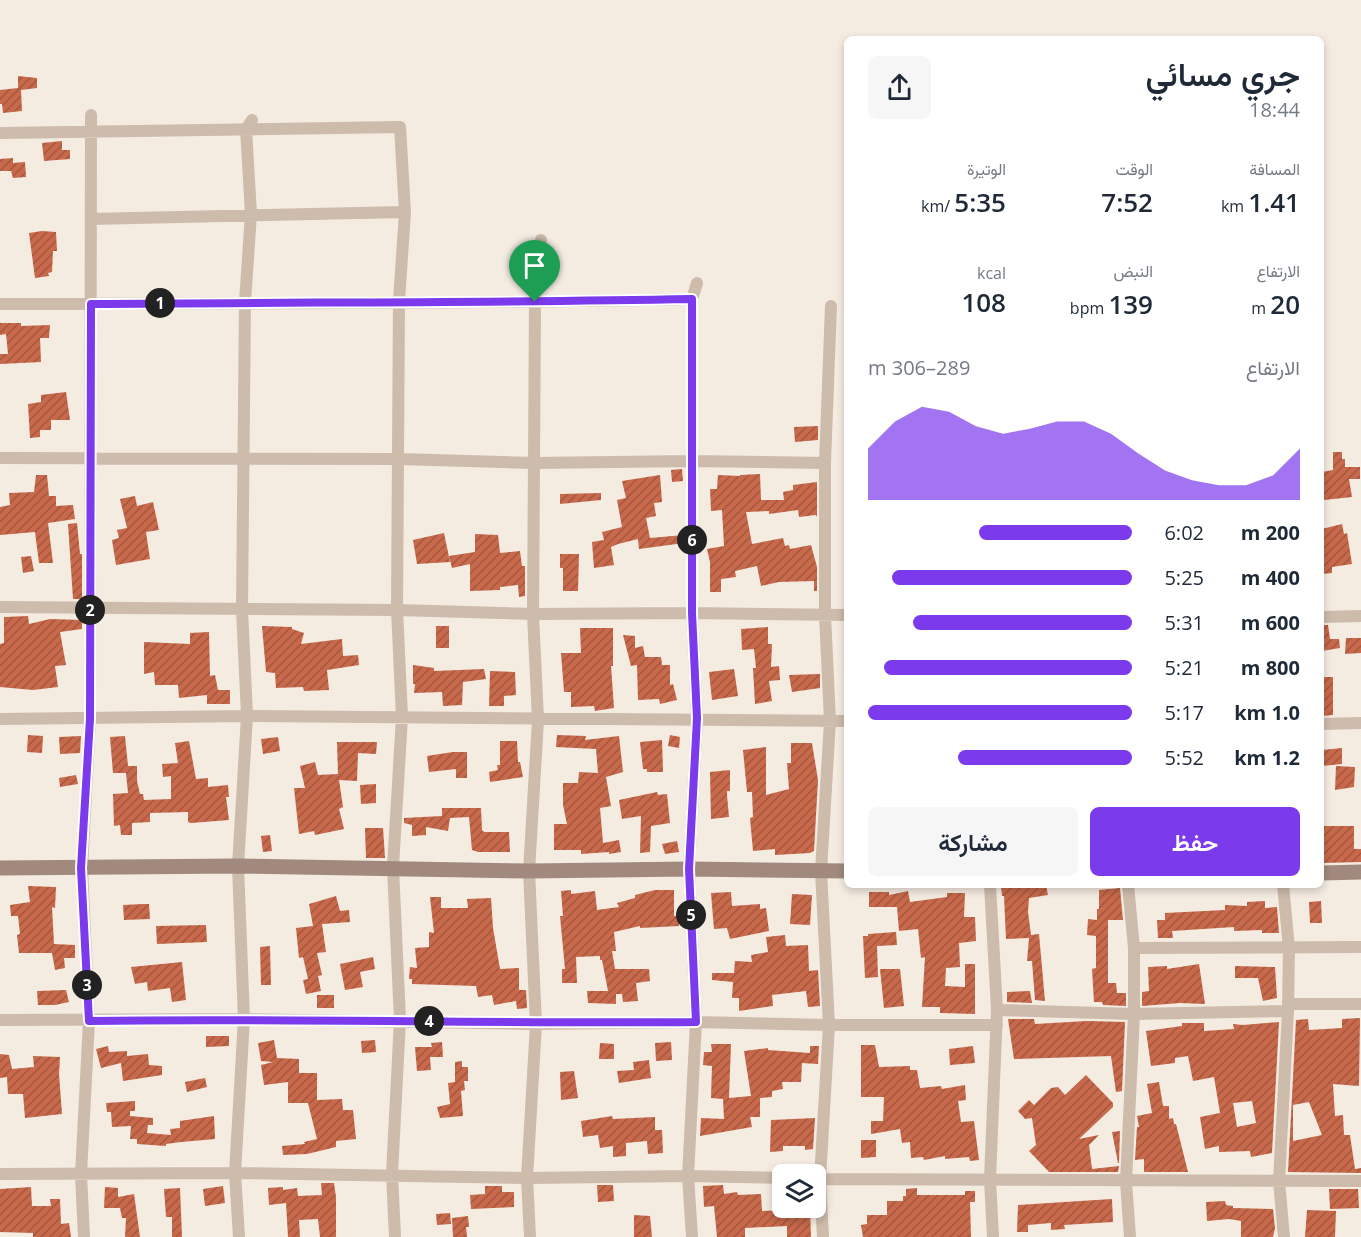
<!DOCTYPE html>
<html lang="ar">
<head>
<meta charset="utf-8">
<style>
	:root { --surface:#fff; --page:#f6f6f7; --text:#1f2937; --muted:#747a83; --accent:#7c3aed }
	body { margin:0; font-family:"Open Sans",Vazirmatn,sans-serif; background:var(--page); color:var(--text); direction:rtl; height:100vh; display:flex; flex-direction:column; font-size:22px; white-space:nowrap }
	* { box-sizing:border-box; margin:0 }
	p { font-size:20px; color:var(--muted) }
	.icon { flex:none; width:33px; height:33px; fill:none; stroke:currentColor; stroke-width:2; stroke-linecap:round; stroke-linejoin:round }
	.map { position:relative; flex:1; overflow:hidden; direction:ltr }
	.drawer { position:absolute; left:844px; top:36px; width:480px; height:852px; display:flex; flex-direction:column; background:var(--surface); border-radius:9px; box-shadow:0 3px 9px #0003; direction:rtl }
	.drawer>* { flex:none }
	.buttons { position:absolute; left:772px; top:1164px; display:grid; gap:12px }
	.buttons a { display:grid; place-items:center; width:54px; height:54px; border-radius:9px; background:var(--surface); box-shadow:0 3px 9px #0003; font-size:30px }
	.pin { position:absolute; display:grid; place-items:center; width:51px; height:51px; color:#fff; margin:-62px -26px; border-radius:50% 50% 50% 0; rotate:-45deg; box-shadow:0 0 6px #0007 }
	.pin .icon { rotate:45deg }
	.km { position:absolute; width:30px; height:30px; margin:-15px; border-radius:50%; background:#222; color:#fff; font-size:16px; line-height:30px; text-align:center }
	.round { display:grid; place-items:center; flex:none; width:63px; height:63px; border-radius:9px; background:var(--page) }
	.head { display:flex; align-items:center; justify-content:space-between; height:102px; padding:0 24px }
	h1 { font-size:33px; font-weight:600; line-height:45px }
	.metrics { display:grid; grid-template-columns:repeat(3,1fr); gap:9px; height:102px; padding:6px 24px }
	.metrics div { display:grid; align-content:center }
	.metrics b { font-size:26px; font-weight:600 }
	.metrics small { font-size:16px; font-weight:400 }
	.metrics p { font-size:16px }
	.chart { height:168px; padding:12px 24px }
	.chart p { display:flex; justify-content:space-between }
	.chart svg { width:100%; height:108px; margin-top:6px; fill:var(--accent); opacity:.7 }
	.cta { display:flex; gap:12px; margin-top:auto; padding:12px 24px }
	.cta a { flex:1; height:69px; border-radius:9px; background:var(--accent); color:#fff; font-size:24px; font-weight:600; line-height:69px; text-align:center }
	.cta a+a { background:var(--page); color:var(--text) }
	ul { padding:0 24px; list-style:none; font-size:20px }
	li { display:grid; grid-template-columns:96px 72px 1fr; align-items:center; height:45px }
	li i { height:15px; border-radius:8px; background:var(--accent) }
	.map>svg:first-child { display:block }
</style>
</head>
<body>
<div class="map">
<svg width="1361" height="1237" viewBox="0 0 1361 1237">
	<defs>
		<pattern id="building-hatch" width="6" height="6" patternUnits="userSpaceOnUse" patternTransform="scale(1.5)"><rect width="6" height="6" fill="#c8694b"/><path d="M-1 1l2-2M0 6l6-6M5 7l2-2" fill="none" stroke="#a4573f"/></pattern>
	</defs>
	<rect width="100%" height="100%" fill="#f4ebe1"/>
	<!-- building -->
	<path fill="url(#building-hatch)" fill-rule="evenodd" d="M18,76L37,78V88L21,90L22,111L3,113L2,104H0V90L18,88Z
		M62,141V150H70V159L44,161L42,143Z
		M13,158V163L25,162L26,177L13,178L11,171H0V159Z
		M42,231L56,232L57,251H53L52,272L48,273L49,276L35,278L29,233Z
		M0,323H21V326L50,325L49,338H40L41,362L0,364V354H8L6,334L0,335Z
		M66,392L70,420H51V430H40V437L30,438L28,404L41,402V395Z
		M818,426V440L795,442L794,427Z
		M1333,452H1342V459H1345V467H1360V479H1349L1352,497L1324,500L1322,472L1333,470Z
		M682,469L683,481L672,482L671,470Z
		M760,474L761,500H784L783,492L793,490V485L817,482V517L816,515L799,517L798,510L769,514V511L746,512L752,544L783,538L785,546L789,545L790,549L811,545L817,567V591H814V581L779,582L761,586L757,566L735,571L736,577L721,579V592H710V562L707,549L724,546L722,510L711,511L710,489H717L718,475L740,476V475Z
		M36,475H47L49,496H56V506L73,505L75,519L48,523L53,563H39L35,532L0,535V507L10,505L9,493L34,492Z
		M660,475L662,502L654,503L656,516L646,518L650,538L684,535V543L639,549L638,539L618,544L611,547L614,565L594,568L592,542L604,540L602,532L622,527L617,500L626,498L622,481Z
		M601,493V500L560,504V494Z
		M135,496L137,506L153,502L159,530L146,532L150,559L116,565L112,540L119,538L117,530L127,528L120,499Z
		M77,523L80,554H82V599H73L68,524Z
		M1342,524L1344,534L1347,533L1352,564L1332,567V573L1322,574V529Z
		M444,533L450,562L417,564L413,540Z
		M475,534L498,535L500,553L520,551L522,566H525V596L519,597L518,585L500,587V590L470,591V564L452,568L449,556L475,552Z
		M560,554H579L578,591H563V568H560Z
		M31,556L34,571L23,573L21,557Z
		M28,616L29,624L50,619L82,620V629L60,632L66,665L55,666L58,687L33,690L0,687V644L4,643V617Z
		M1322,625H1328L1330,639H1339L1340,648L1322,651Z
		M262,626L292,627V629L304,633L301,644L342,639L343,656L358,655L359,665L327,670L329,690L304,691L303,687L276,688L275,673L266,672Z
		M436,626H449V648H436Z
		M768,627V644H772L771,667L779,666L780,680L769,681L772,701L755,704L753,668H756L754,649L742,650L741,629Z
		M580,628H613V666H611L614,708L595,711L594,706L571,707V692H564L561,653H581Z
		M209,632L210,676L215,675L218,690H230V704H207V695L179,698L178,685H155L154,672L144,674V642L190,644V633Z
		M623,635L635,636V648L643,646L645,657H661L662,665H670V685L673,684L677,700L660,704L659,699L638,700L637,665L631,666Z
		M1346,638H1361V653L1345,654Z
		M413,665L434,668V671L484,669L486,679L463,682L462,705L443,706L442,692L414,693L415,684H413Z
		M734,669L738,696L712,700L709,672Z
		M490,671L515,672L516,695L504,696V706H489Z
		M820,674V688L792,692L789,675Z
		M1322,677H1333V715L1322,716Z
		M28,735L43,736L42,753L27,752Z
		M557,735L586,736L585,740L619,736L623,772L606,777L611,806L600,808L603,843L619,840L621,852L609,854V852L581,854V850H554V824H567L563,805V783H578L579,772L598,773L596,749L556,747Z
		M670,735L680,737L679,748L668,746Z
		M81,736L80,753L60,754L59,737Z
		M125,736L128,766H137V781L140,794H143L144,800L171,799V776L163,777L162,764L178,763L175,743L189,741L196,779L208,778V787L228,785L229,797H226L229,820L191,823L188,822V812L150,813V822L132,823V835H121L120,825L114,826L113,794L128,793L126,773H113L110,737Z
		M278,737L280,751L263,754L261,739Z
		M662,740L663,772H647V769H643L640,742Z
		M500,741H517L518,762H520L523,777L490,782L489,772L498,770L497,765H500Z
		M337,742H377L376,754L358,753L357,781L339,780L343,807L339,809L344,829L315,835L314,831L299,834L294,788H305L300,766L315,762L318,775L338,774Z
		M791,743H812L818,780L814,851L810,853L775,855V849L753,851L750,818L753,817L752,792H747L743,750L766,747V795L789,789L787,763H791Z
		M1342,748V764L1322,766V750Z
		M453,752H467V778H456V769L429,772L427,756Z
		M1336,766L1355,767L1354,787L1335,790Z
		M730,770V791H727V795L729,817L711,819L710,772Z
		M76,775L78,784L60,787L59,778Z
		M376,784V803L361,804L360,785Z
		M657,792L658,795L667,794L670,823L651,826L650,852L640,853L641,816L622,819L619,800Z
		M442,808H481L482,830L484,832H509L510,852H478L472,850L469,817L450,818L448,831L426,827V835L412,836V825L404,823V818L442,816Z
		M1322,826H1354V849H1361V862L1322,863Z
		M365,828H383L385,858H366Z
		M270,835L272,851L263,852L261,836Z
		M677,841L679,852L665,854L662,844Z
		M1021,885H1046L1048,895L1029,898L1028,912L1031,935L1039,934L1045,1001L1035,1000L1032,961H1027L1029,938L1006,939L1004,896H1002L1001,886Z
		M28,886L56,887L55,908L52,907L54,944L75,945V958H64L65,968L55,970L52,953H19L17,935L20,934L18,916H11L10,905L30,902Z
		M1120,888L1123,920H1108V983H1116L1117,993H1126V1006L1103,1005L1102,1002H1094L1092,969L1096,968V936L1087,935L1088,919L1097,920V909H1099V890Z
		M571,890V894L595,891L597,910L619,907L617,903L635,898V895L655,890H674V916H678L679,926L640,928V926L614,932L616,951H612L615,969H649L650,981L636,983L638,1001L623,1002L622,994H616V1004L588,1003L587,991H608L602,960H600V956L576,957L577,983H562V969H565L560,916H563L561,891Z
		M908,891L910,902L947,897V893H965L964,917H975L976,941L959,943L960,967L946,968L945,986L965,987V964H975V1014L940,1013V1007H922L925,957L921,958L918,929L899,931L897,907H869V892H889V895Z
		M731,892L732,906L760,904V909L766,908L769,931L730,939L727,928L714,929L711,893Z
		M792,894L812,895L810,925L790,924Z
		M336,896L340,911L349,910L350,922L322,924L326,952L317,953L322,975L318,976L321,991L306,994L303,980L308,979L303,957L299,958L296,928L313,926L309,904Z
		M430,897H441V908H468L467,899L491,898L493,928L500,969L519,968V990H526L527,1008L517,1009L516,1001L494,1005L492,995L478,997L476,986L412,984V979H409L410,967L417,968L415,948L429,947V932L434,933Z
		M1265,901V908L1277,907L1279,933H1262V930L1234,931V927L1172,931L1173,938H1158L1157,920H1165V913L1225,910V905L1247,906V902Z
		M1321,901L1322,923H1310L1309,902Z
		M143,904H149L150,919L124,920L123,905Z
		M206,925L207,942L157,944L156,926Z
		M896,932L897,945L877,946L878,977L865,978L863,936H868V934Z
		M785,935L786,946L808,945L809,971L818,970L820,1006L808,1007L806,991L772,995L773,1006L739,1011V998H732L733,982L712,980V973H734L735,961L752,962L751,955L768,952L766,937Z
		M270,946L271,985H261L260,947Z
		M373,957L375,969L360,972L363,987L345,990L340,964Z
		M182,962L186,1000L172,1002L170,988L148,991L147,982L135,984L131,967Z
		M1199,964L1205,1004L1180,1003L1142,1006V992L1149,991L1148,967L1167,966V969Z
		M1235,966L1275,967L1277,998L1263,1001L1258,978H1235Z
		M880,969H900L904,1006L884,1008Z
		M66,990L69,1002L55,1005H38L37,991Z
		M1030,991L1032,1003L1007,1002V992Z
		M317,995H334V1008H317Z
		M1360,1018L1359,1086L1333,1084L1335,1116L1343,1115L1344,1135H1350L1355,1169L1361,1168V1173L1288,1172L1296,1020L1308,1019L1309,1030L1342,1028V1019ZM1309,1102L1322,1135L1293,1141V1105Z
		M1008,1019H1034L1035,1024L1087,1021L1125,1022L1122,1091L1116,1092L1111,1056L1014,1059Z
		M1279,1022L1272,1153L1251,1157L1250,1151L1219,1152V1146L1205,1149L1200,1117L1220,1113L1214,1077L1193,1081L1188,1056L1175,1058V1063L1151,1066L1146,1031L1182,1026V1023H1204V1031L1234,1029L1233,1024L1243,1025ZM1252,1101L1256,1123L1237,1127L1233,1103Z
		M206,1036H229V1046L206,1047Z
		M274,1040L277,1058L299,1059V1073H317V1100L342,1099L343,1110H353L356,1139L336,1141V1147L307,1154L283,1155L282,1146L305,1144L304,1142L317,1139L308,1103H288V1082L264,1085L261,1065L273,1062L261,1061L258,1043Z
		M375,1040L376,1052L362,1053L361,1041Z
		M442,1042L443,1057H430L431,1070L417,1071L415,1047H432L431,1043Z
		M671,1042L672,1060L656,1061L655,1043Z
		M600,1043L614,1044V1059H599Z
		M711,1044H731L729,1098L751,1096L744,1051L768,1048V1050L810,1053V1046H819L818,1064L802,1063L801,1082H782L783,1089L772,1091V1097L760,1098V1117H750L752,1127L700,1136L701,1118L724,1119L723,1099L711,1098L712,1066L703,1065L704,1052H712Z
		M861,1045H875L879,1067L910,1066V1070H917L920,1088L941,1086L942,1089L965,1085L966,1100L958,1101L961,1122L974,1121L979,1160L970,1161L969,1157L945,1159V1156L924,1160L923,1157L911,1158L910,1142L902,1143L900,1129L871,1134V1121H883L884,1097H861Z
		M108,1046L109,1052L127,1051V1056L148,1054L149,1065L162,1066V1075L123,1081L121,1063L101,1068L96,1049Z
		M973,1046L975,1063L950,1065L949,1049Z
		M0,1054L9,1055L12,1069L34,1067L33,1056L60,1057L59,1074L62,1114L25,1118L23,1094H8L7,1077L0,1078Z
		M649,1060L651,1078L619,1083L617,1071L634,1070L633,1062Z
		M462,1061V1067H468V1081H464L465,1090L461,1091L463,1116L440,1118L437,1107L450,1104L448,1083L455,1082V1062Z
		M574,1071L578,1098L561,1100L560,1072Z
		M1086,1075L1113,1103V1107L1079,1139L1099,1135L1089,1145L1092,1169L1119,1166L1118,1172H1049L1029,1151L1036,1145L1032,1118L1025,1119L1018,1111L1029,1100L1034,1105L1051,1088L1058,1087L1065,1095Z
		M205,1078L207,1087L187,1092L185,1082Z
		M1159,1082L1163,1106H1169V1119L1173,1118L1174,1124H1176L1188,1172H1144V1159L1135,1160L1137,1127H1139L1137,1116L1152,1113L1147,1084Z
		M135,1101V1111H130V1116L153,1118V1125H148L147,1133L171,1135L170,1129L180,1128V1121L214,1116L215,1139L181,1142L166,1144V1146L137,1144V1139H130L131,1126L112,1127L111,1112H107L106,1103Z
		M612,1116L613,1119L655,1117V1130H662L663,1153L648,1154L647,1141L626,1143V1156L613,1157V1146L600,1148L598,1135L583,1137L581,1121Z
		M815,1118L813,1149L805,1150V1146H783V1151L770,1152L771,1120Z
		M1120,1131L1119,1163H1118L1112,1132Z
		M861,1140H876V1157L861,1158Z
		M321,1183H334L336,1197V1237H320L318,1219L299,1220L300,1237H288L286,1203L269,1205L268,1188L283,1187V1190L297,1188L298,1196L322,1195Z
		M597,1185H613L614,1201L598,1202Z
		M723,1185L724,1194L737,1192L738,1195L761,1194L762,1211L786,1210L785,1208H810L811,1237H787V1226L745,1228V1237H717L714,1206L704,1207L703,1186Z
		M223,1186L225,1203L205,1206L203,1189Z
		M485,1186H502V1192H514V1207L471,1209L470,1195L485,1194Z
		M31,1187L32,1206H51L50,1199H60L61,1224L69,1223L71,1237H33V1233L0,1232V1189Z
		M105,1187L118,1188V1197L134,1194L140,1237H125L126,1218H122L120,1208H104Z
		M180,1188L182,1237H172V1217H166L164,1189Z
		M917,1188V1195H965V1191H975V1202H970L971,1237H863L861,1225L867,1224V1215H887V1201H903V1196H906V1189Z
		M1329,1189H1358L1359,1208L1330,1209Z
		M1112,1199L1113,1222L1064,1225L1065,1229L1051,1230V1223L1028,1225V1232H1017L1018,1205Z
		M1225,1201L1226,1205L1233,1206V1208L1273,1209L1275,1228L1273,1237H1241V1221L1229,1219L1207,1221L1206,1202Z
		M1307,1210L1336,1211L1335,1237H1305Z
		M450,1213L451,1224L437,1225L436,1214Z
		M634,1215L650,1216L652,1237H634Z
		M468,1216L469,1227H466L467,1237H453L452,1218Z"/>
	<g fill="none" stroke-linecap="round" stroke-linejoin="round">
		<!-- street -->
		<path stroke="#cdbbac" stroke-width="12" d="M0,133L400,127L405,212L399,301L397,610L402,717L393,867L400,1020L392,1174L395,1237
			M91,219L405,212
			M0,304C231,303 461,304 692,299
			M0,458L398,459L534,463L692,461L825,463
			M0,607L397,610L533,614L692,613L848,615
			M1322,617L1361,616
			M0,719L247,716L848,721
			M1322,724L1361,723
			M990,885L997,1010L990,1179L993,1237
			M1128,885L1134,948V1014L1126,1182L1130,1237
			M1283,885L1289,948L1288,1011L1279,1181L1284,1237
			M1134,948L1361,947
			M1288,1004H1361
			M997,1010L1134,1014L1288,1011
			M0,1020L244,1019L536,1024L696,1022L829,1025H997
			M0,1174L235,1173L527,1178L688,1176L783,1178
			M816,1179L1361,1181
			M84,1237L81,1174L89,1021L82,868L90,719L91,115
			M239,1237L235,1173L244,1019L238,866L247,716L242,609L245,302L251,214L246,129L252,120
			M530,1237L527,1178L536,1024L529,871L538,720L533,614L534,463L535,302L541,240
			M692,1237L688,1176L696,1022L689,869L697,719L692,613V299L697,283
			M823,1237L820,1179L829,1025L821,871L830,721L825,615V463L831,306"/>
		<!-- secondary -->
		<path stroke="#a18a7d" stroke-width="15" d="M0,868L238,866L529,871L689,869L848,871
			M1322,873L1361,872"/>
	</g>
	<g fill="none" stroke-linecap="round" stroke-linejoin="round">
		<!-- route casing -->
		<g stroke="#fff" stroke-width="12">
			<path id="route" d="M692,299V613L697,718L689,869L696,1022C494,1024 292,1018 89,1021L81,868L90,719L91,304C291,302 492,303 692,299Z"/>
		</g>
		<!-- route -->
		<use href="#route" stroke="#7c3aed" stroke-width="8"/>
	</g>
</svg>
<div class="buttons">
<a><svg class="icon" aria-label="layers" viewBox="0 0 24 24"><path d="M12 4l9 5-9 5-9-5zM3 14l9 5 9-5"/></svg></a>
</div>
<div class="pin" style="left:535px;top:302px;background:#1e9e55"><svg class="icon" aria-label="arrive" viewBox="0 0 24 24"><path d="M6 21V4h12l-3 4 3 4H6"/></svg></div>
<b class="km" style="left:160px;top:303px">1</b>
<b class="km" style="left:90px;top:610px">2</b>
<b class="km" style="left:87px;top:985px">3</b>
<b class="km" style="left:429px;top:1021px">4</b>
<b class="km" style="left:691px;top:915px">5</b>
<b class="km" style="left:692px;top:540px">6</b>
<section class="drawer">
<div class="head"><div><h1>جري مسائي</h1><p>18:44</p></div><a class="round"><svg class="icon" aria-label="share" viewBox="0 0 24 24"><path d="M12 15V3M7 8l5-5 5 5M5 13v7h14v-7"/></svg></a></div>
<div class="metrics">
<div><p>المسافة</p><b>1.41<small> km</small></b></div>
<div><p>الوقت</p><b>7:52</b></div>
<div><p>الوتيرة</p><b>5:35<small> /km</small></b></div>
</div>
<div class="metrics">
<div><p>الارتفاع</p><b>20<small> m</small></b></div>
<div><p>النبض</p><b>139<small> bpm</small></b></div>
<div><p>kcal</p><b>108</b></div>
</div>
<div class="chart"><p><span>الارتفاع</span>289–306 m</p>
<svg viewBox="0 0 160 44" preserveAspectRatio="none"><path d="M0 44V23L10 12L20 6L30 8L40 14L50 17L60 15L70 12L80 12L90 17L100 25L110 32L120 36L130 38L140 38L150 34L160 23V44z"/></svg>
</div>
<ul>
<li><b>200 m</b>6:02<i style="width:58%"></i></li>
<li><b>400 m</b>5:25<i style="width:91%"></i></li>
<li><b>600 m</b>5:31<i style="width:83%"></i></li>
<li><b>800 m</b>5:21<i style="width:94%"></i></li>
<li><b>1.0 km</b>5:17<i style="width:100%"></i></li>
<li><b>1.2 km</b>5:52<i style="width:66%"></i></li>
</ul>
<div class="cta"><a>حفظ</a><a>مشاركة</a></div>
</section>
</div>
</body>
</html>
